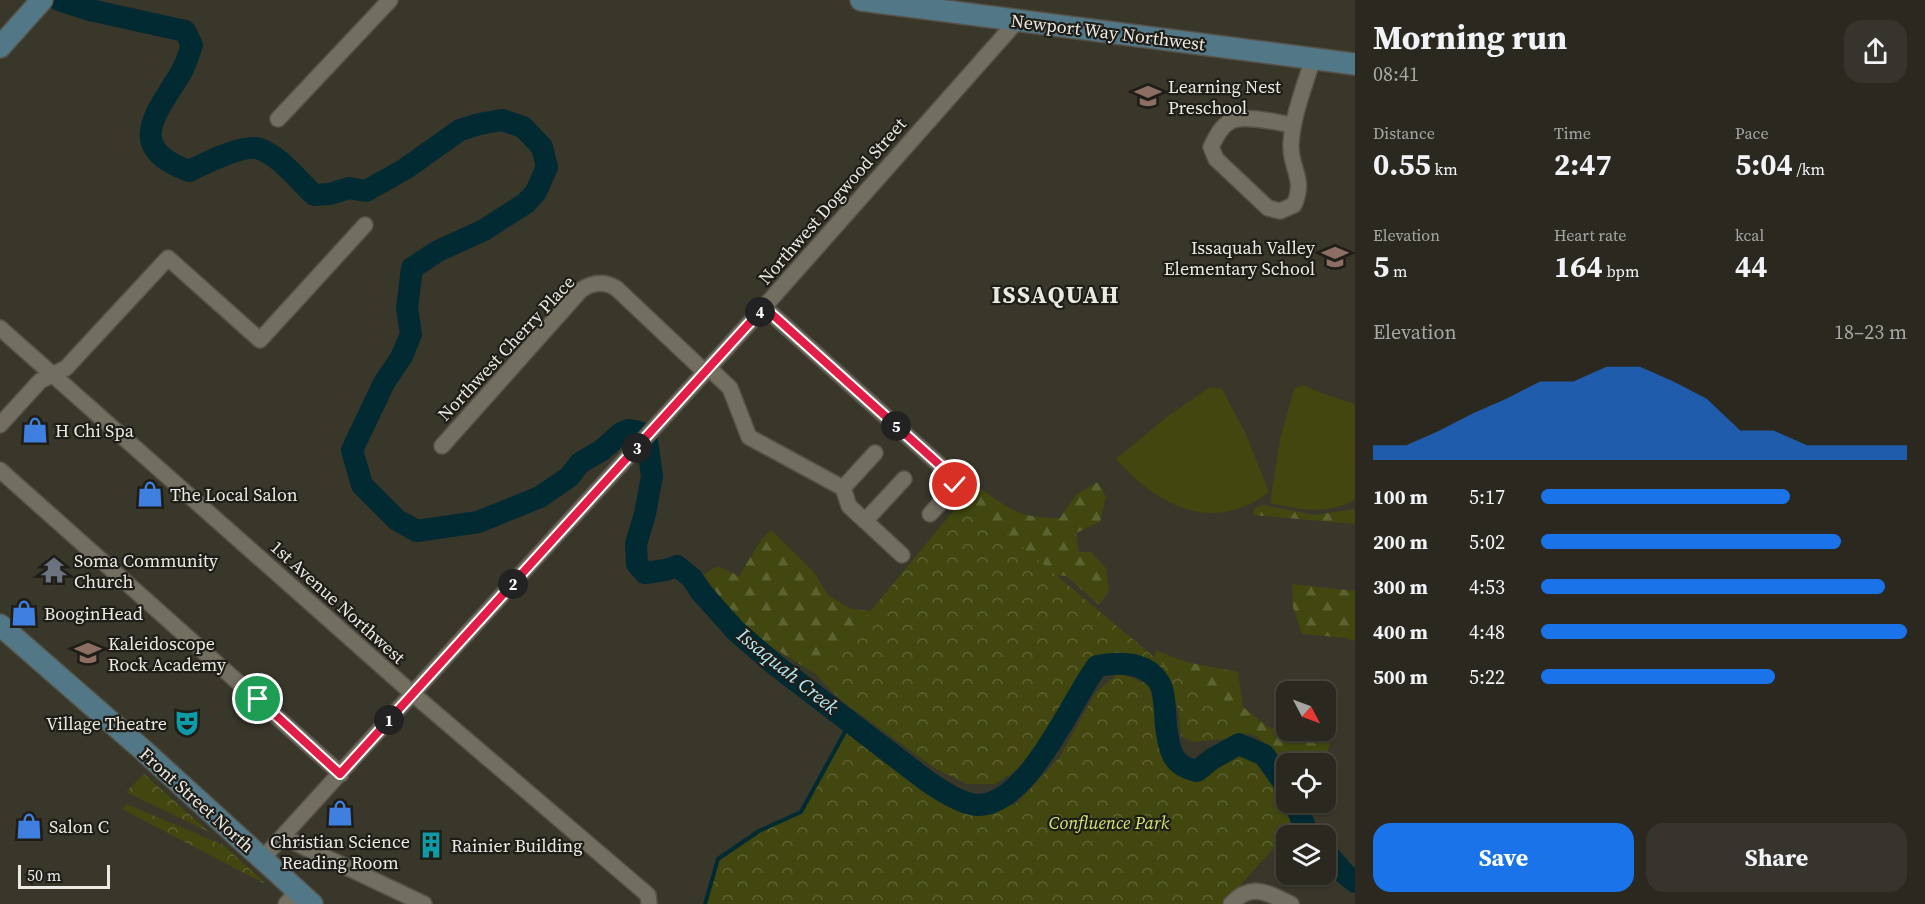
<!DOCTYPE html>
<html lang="en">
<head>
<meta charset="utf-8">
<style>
	:root { --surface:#2b2820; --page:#37342d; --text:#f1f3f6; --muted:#a6a6a5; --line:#47443e; --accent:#1a73e8 }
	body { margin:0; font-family:"Source Serif 4",serif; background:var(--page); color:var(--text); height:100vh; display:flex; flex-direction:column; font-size:22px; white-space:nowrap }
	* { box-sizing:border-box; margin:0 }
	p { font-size:20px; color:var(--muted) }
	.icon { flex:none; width:33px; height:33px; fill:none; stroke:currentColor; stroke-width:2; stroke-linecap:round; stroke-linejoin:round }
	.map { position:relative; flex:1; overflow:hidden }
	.panel { display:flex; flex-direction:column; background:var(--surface); width:570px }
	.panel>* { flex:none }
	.needle { width:39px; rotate:131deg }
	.fabs { position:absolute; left:1276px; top:681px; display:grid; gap:12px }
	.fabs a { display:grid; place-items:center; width:60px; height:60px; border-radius:12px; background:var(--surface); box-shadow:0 2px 4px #0004,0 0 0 2px var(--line); font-size:30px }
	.scale { position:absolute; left:18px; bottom:15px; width:92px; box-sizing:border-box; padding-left:6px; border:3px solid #ebe9e2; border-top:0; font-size:16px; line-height:21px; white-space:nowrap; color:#ebe9e2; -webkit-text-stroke:4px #1f1d18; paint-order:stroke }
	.pin { position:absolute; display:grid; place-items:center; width:51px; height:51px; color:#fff; margin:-26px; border:3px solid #fff; border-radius:50%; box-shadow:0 2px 6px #0007 }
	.km { position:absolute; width:30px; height:30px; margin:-15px; border-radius:50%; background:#222; color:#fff; font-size:16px; line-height:30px; text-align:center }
	.round { display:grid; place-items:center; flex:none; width:63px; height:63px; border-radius:18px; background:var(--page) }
	.overview { display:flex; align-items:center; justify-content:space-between; height:102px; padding:0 18px }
	h1 { font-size:33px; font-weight:700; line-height:45px }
	.figures { display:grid; grid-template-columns:repeat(3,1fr); gap:9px; height:102px; padding:6px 18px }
	.figures div { display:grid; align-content:center }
	.figures b { font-size:30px; font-weight:700 }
	.figures small { font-size:16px; font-weight:400 }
	.figures p { font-size:16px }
	.chart { height:168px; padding:12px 18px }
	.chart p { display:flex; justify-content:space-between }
	.chart svg { width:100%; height:108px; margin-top:6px; fill:var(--accent); opacity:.7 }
	.action { display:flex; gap:12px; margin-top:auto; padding:12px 18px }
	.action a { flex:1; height:69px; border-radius:18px; background:var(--accent); color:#fff; font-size:24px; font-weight:700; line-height:69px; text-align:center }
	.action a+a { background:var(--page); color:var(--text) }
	ul { padding:0 18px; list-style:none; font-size:20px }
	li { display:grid; grid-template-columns:96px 72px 1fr; align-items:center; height:45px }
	li i { height:15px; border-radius:8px; background:var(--accent) }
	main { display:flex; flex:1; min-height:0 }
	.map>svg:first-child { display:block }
</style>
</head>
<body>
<main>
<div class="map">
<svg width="1355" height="904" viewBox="0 0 1355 904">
	<defs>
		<pattern id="forest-firs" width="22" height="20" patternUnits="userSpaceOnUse" patternTransform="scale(1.5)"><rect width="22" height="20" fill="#41470e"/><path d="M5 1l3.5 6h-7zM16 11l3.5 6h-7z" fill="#5d6231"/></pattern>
		<pattern id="park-crowns" width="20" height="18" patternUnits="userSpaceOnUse" patternTransform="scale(1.5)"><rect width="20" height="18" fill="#41470e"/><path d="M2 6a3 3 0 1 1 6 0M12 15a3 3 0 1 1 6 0" fill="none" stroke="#5d6231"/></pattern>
	</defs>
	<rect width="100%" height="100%" fill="#39362a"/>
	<!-- forest -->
	<path fill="url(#forest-firs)" d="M1098,482L1106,497L1100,522L1076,533L1079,552H1091L1106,568L1109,591L1099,605L1066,576L1044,574L834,685L752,635L727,607L704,575L717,566L739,576L761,540L771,530L813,571L828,595L849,608L875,612L950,521L981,489C1013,511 1019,518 1060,518L1077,494Z
		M1262,505L1315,515L1355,509V524L1253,515L1254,509Z
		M1292,584L1355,591V641L1346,638L1302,634L1293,607Z
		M1156,650L1186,662L1238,672L1243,707L1268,727L1292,732L1326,730V716L1330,717L1332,735L1325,763L1287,764V771L1276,752L1256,736L1230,728L1184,703L1154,660Z"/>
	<!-- park -->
	<path fill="url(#park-crowns)" d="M964,498L1287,768V784L1266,754L1237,738L1193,742L1181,736L1178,709L1167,681L1136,658L1112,656L1088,664L1052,727L1024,765L995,784H967L936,769L842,701L817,676Z
		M1119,673L1149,685L1155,714L1158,746L1169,766L1194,782L1236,754L1261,762L1279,788L1294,826L1223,904H705L718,859L759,831L801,812L851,721C882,746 939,799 978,805C990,806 1003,805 1015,805L1059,758L1096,692Z
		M144,774L209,832L126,792Z
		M127,804L223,845L264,882L263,883L122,809Z"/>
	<!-- pitch -->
	<path fill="#41470e" d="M1303,385L1321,393L1355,404V500C1327,515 1300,510 1270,503L1280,439L1294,389Z
		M1210,387L1222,389L1246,434L1269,492C1212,535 1158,506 1116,459L1168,416Z"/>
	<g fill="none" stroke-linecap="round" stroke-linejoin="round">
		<!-- stream -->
		<path stroke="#022a32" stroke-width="4" d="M705,904L718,859L759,831L801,812L851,721"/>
		<!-- river -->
		<path stroke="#022a32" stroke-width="22" d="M59,0L90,10L185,31L192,45C189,54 186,63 182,71C157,113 123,147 189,171C204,164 244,143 260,149C281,157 298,180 314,195L330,194L349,188L366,191L405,169L460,130L479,124L502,120L523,127L542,147L547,167L536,192L526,203L484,230L438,251L412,268L407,308L411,334L402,356L384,383L352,450L362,485L397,520L417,531L478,522L540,497L569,477L580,463L602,450L621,433L629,430L639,432L647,441L652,476L645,514L636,544L637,564L645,573L666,570L677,566L692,578L701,592L736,631L774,664L927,781C940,790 961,804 977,805C1028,806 1071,701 1097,666C1119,662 1147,661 1160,684C1165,692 1165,715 1166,726C1168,737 1168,747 1174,757C1179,766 1188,769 1197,771L1212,759L1239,744L1264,755L1287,787
			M1294,802L1306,829L1312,836
			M1326,852L1344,873L1355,882"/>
		<!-- street casing -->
		<g stroke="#565248" stroke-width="18">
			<path id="street" d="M278,119L390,0
				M1293,125C1278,123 1245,114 1231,121C1221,126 1216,137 1211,147L1216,159L1268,208L1280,211L1294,205C1306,178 1290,169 1291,145C1292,116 1305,86 1313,58
				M764,307L953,477L954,488L930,514
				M0,328L413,694L648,895L649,904
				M709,368L730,388L749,437L843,488L849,506L902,555
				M0,425L40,381L66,368L168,258L260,340L365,225
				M442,446L581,290C593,282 604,281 616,288L705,372
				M0,470L341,774
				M843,488L875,453
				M865,521L904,479
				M283,837L424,904
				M262,859L764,307L1018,20
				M286,904L297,891
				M1231,904C1252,882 1267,893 1291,904"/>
		</g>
		<!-- secondary casing -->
		<g stroke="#565248" stroke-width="24">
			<path id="secondary" d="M861,0L1355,64
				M0,47L42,0
				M0,625L143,750L312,904"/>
		</g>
		<!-- street -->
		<use href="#street" stroke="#726e60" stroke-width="15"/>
		<!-- secondary -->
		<use href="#secondary" stroke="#527887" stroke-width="21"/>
	</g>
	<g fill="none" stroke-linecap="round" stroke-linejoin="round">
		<!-- route casing -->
		<g stroke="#fff" stroke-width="12">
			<path id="route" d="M258,699L340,774L764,307L953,477L955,485"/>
		</g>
		<!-- route -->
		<use href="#route" stroke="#e11d48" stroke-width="8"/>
	</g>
	<!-- icons -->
	<defs>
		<g id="school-bare" transform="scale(2.07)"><path d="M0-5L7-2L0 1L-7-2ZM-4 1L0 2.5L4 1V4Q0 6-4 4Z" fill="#8d6e63" stroke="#1f1d18" stroke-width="2.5" paint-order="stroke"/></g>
		<g id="shop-bare" transform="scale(2.07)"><path d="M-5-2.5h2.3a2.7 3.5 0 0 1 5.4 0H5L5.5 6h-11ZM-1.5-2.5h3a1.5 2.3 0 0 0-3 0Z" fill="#3f7fe0" stroke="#1f1d18" stroke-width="2.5" paint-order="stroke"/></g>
		<g id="temple-bare" transform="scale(2.07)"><path d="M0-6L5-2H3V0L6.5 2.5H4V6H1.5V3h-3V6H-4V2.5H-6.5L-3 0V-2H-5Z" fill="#6b7280" stroke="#1f1d18" stroke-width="2.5" paint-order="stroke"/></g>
		<g id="theatre-bare" transform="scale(2.07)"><path d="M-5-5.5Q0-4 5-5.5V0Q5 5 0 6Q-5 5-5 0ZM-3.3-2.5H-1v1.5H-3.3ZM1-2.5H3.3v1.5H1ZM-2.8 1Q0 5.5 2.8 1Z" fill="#0f9aa8" stroke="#1f1d18" stroke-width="2.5" paint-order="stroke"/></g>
		<g id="building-bare" transform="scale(2.07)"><path d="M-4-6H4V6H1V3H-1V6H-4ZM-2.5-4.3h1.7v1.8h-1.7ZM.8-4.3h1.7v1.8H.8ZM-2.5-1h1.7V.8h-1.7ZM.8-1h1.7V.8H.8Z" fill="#0f9aa8" stroke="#1f1d18" stroke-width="2.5" paint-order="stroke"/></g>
	</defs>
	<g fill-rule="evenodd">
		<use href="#school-bare" x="1148" y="96"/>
		<use href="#school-bare" x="1335" y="257"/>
		<use href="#shop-bare" x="35" y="430"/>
		<use href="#shop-bare" x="150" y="494"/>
		<use href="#temple-bare" x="54" y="570"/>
		<use href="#shop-bare" x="24" y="613"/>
		<use href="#school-bare" x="88" y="653"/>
		<use href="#theatre-bare" x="187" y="723"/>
		<use href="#shop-bare" x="340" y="813"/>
		<use href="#shop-bare" x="29" y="826"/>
		<use href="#building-bare" x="431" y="845"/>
	</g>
	<g text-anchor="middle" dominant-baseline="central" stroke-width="4.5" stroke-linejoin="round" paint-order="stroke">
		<!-- street labels -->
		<g font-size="18" fill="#ebe9e2" stroke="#1f1d18">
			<text transform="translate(1108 32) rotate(7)">Newport Way Northwest</text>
			<text transform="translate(832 201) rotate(-49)">Northwest Dogwood Street</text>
			<text transform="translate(506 348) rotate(-47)">Northwest Cherry Place</text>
			<text transform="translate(338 602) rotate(42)">1st Avenue Northwest</text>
			<text transform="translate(197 800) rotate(42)">Front Street North</text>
		</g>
		<!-- poi labels -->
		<g font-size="18" fill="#ebe9e2" stroke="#1f1d18" text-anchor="start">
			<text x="1168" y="86">Learning Nest<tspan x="1168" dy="21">Preschool</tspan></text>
			<text x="1315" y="247" text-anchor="end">Issaquah Valley<tspan x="1315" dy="21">Elementary School</tspan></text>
			<text x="55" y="430">H Chi Spa</text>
			<text x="170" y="494">The Local Salon</text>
			<text x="74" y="560">Soma Community<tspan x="74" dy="21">Church</tspan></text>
			<text x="44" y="613">BooginHead</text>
			<text x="108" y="643">Kaleidoscope<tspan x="108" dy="21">Rock Academy</tspan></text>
			<text x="167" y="723" text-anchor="end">Village Theatre</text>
			<text x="49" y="826">Salon C</text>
			<text x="340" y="841" text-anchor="middle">Christian Science<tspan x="340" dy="21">Reading Room</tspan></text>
			<text x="451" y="845">Rainier Building</text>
		</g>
		<!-- park labels -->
		<g font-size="18" font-style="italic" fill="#d6e571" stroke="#1f1d18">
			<text x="1109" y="822">Confluence Park</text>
		</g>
		<!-- water labels -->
		<g font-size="20" font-style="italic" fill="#b4e9f6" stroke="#1f1d18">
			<text transform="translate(788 671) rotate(39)">Issaquah Creek</text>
		</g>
		<!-- district labels -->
		<g font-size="24" font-weight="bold" letter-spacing="1.5" fill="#ebe9e2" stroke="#1f1d18">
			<text x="1056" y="294">ISSAQUAH</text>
		</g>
	</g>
</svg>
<div class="fabs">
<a><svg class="needle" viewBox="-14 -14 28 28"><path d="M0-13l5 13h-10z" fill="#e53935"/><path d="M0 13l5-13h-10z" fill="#a6a6a5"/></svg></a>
<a><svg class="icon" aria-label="locate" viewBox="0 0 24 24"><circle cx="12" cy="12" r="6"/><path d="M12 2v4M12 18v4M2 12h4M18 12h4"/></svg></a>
<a><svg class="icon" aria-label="layers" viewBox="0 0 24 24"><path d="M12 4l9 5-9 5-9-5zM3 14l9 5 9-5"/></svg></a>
</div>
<div class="scale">50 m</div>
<div class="pin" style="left:258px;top:699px;background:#1e9e55"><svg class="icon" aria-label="arrive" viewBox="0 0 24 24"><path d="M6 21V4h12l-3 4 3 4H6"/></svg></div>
<div class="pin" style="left:955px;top:485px;background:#d93025"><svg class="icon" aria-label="check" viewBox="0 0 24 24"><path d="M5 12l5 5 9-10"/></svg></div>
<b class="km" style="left:389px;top:720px">1</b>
<b class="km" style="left:513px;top:584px">2</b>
<b class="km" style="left:637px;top:448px">3</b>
<b class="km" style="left:760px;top:312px">4</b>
<b class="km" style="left:896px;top:426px">5</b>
</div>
<section class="panel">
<div class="overview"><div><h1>Morning run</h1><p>08:41</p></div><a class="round"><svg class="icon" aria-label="share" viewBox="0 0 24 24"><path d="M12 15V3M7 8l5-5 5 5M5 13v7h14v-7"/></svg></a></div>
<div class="figures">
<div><p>Distance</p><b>0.55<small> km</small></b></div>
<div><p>Time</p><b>2:47</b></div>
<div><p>Pace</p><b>5:04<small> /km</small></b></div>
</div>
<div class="figures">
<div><p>Elevation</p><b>5<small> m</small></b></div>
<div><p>Heart rate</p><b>164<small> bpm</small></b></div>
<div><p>kcal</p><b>44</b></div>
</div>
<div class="chart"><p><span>Elevation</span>18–23 m</p>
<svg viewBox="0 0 160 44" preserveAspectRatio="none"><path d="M0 44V38L10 38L20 32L30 25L40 19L50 12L60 12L70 6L80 6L90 12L100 19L110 32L120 32L130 38L140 38L150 38L160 38V44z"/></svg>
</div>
<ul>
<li><b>100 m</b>5:17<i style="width:68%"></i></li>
<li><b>200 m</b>5:02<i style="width:82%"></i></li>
<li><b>300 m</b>4:53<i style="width:94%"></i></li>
<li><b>400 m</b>4:48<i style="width:100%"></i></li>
<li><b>500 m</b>5:22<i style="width:64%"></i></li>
</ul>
<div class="action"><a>Save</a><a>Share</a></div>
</section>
</main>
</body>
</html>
